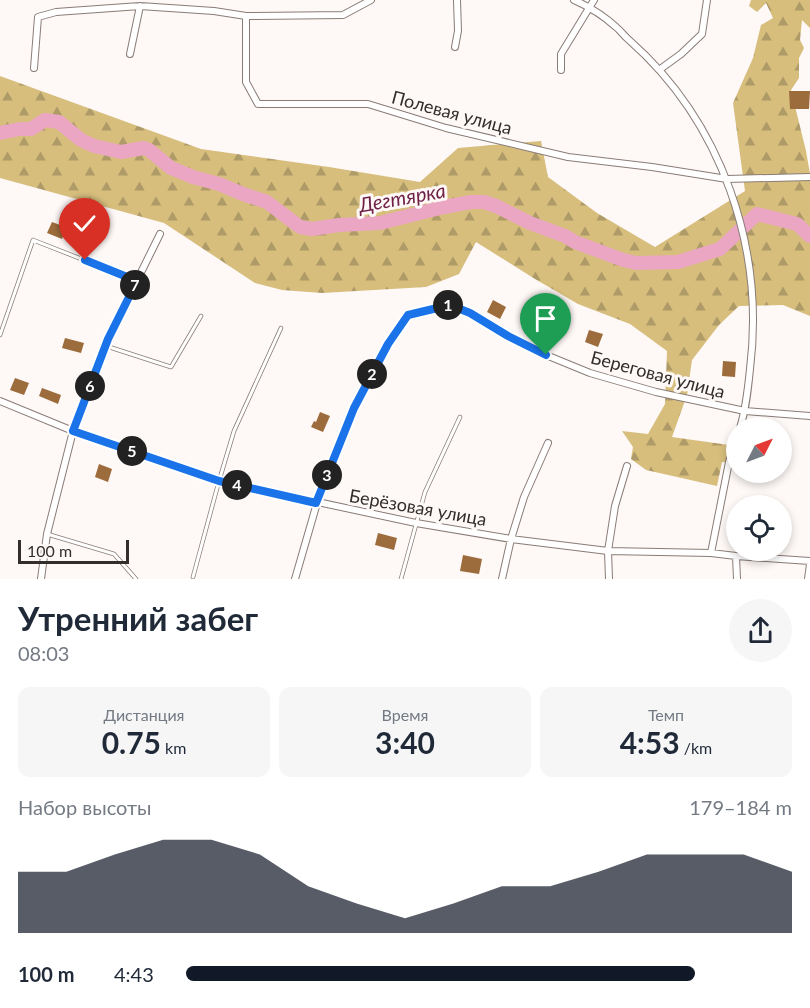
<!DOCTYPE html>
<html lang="ru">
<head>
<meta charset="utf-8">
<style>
	:root { --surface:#fff; --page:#f6f6f7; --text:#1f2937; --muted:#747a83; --accent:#111827 }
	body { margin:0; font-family:Lato,sans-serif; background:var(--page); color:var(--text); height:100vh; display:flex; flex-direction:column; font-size:22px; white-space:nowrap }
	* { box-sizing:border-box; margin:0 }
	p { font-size:20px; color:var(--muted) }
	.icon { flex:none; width:33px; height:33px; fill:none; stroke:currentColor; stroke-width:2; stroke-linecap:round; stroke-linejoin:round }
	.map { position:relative; height:579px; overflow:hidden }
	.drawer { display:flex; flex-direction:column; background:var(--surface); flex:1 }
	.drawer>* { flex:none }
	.needle { width:39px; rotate:48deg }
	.buttons { position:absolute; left:726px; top:417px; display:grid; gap:12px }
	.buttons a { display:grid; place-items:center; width:66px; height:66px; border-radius:50%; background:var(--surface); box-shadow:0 3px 9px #0003; font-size:30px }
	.scale { position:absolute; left:18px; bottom:15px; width:111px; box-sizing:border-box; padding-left:6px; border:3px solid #332e2b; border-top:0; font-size:16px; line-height:21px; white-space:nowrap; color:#332e2b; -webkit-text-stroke:4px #fef8f6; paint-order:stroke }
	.pin { position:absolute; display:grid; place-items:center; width:51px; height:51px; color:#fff; margin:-62px -26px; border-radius:50% 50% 50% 0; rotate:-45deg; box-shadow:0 0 6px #0007 }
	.pin .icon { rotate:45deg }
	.km { position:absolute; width:30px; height:30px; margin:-15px; border-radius:50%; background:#222; color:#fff; font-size:16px; line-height:30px; text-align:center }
	.round { display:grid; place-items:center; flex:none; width:63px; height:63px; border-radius:32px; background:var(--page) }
	.headline { display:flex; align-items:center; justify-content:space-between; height:102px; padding:0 18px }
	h1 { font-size:33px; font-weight:700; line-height:45px }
	.metrics { display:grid; grid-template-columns:repeat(3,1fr); gap:9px; height:102px; padding:6px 18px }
	.metrics div { display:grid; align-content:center; border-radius:12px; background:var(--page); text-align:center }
	.metrics b { font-size:30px; font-weight:700 }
	.metrics small { font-size:16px; font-weight:400 }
	.metrics p { font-size:16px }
	.chart { height:168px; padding:12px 18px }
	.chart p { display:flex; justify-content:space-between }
	.chart svg { width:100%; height:108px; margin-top:6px; fill:var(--accent); opacity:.7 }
	ul { padding:0 18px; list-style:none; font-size:20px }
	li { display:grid; grid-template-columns:96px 72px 1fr; align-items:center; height:45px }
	li i { height:15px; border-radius:8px; background:var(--accent) }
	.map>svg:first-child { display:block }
</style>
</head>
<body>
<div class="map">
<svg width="810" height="579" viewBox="0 0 810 579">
	<defs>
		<pattern id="forest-firs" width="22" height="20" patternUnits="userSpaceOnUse" patternTransform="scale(1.5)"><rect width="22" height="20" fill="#d7be7d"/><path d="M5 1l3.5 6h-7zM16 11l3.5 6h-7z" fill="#af9b67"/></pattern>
	</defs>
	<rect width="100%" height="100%" fill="#fef8f6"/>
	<!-- forest -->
	<path fill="url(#forest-firs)" d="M751,0H810V28L802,20L800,40L804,48L799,58V78L791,90L806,151L810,174V316L783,305L739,306L719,325L692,360L687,395L672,437L736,446V463L722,462L717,486L646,470L631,459L633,447L622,431L648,434L665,404L667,351L630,324L578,304L535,279L476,242L459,274L426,287L322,293L282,290L255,283L164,223L0,178V76L201,149L329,167L420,182L458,148L541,141L548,177L597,213L655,247L745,191L733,103L753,58L761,25L773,18L766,3L757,12L749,6Z"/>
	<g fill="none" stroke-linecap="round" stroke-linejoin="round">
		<!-- river -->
		<path stroke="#eaa6c2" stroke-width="14" d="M0,133L20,129H31L45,120L59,122L81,140L94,146L121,152L144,148L149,150L171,168L193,177L219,184L243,194L267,202L300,227L312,229L339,225L380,223L444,207L471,202H484L496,206L530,223L565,236L575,242L623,260L636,263L678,262L720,249L757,214L797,224L810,236"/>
	</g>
	<!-- building -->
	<path fill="#9c6c3c" d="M789,91H810L809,109H790Z
		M52,222L60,225L61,222L67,225L62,239L47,233Z
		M493,300L506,307L500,319L487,312Z
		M589,330L603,334L598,347L585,342Z
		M65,338L84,343L81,353L62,348Z
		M723,361L736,362L735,377L722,376Z
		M15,378L29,383L24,395L10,390Z
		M42,388L61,395L58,404L39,396Z
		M320,412L330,416L323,432L311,427L314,421L316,422Z
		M99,464L112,469L108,482L95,477Z
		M378,533L397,538L394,550L375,545Z
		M463,555L482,559L479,574L460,571Z"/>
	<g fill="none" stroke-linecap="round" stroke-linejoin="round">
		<!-- service casing -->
		<g stroke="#897c77" stroke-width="4.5">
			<path id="service" d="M0,335L33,240L135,280
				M106,346L171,367L201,316
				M47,534L114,554L136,579
				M193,577L219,481L234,431L281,328
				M401,579L425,492L460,417"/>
		</g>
		<!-- minor casing -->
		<g stroke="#897c77" stroke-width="8">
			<path id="minor" d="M574,0C590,7 604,16 616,27C621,31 624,36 629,40C722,122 765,248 750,369C748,389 746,409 740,428
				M246,16V82L258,104H368L446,128L568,157L652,167L727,179L810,177
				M455,47L458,31L457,0
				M130,54L140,6
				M34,68L38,17L56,12L140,6L214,11L246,16L343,15L371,0
				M561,70V54L594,0
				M659,70L681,54L702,34L707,0
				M0,401L73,431L219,481L416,523L511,539L608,551L711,553L736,556L810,561
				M711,553L729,462L736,439
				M736,556L737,579
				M41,579L47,534L73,431L108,339L160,234
				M295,579L317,503L354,408L388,344L408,315L450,305L470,313L508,336L546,355L590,373L656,392L745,411L810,416
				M502,579L511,539L524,497L548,443
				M609,579L608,551L615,506L627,466
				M808,579L810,564"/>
		</g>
		<!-- service -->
		<use href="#service" stroke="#fff" stroke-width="3"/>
		<!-- minor -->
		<use href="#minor" stroke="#fff" stroke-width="6"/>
	</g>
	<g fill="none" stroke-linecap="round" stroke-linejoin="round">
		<!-- route casing -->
		<g stroke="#fff" stroke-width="12">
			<path id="route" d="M85,260L137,281L108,339L73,431L219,481L316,503L354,408L388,344L408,315L450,305L470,313L508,336L546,355"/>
		</g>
		<!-- route -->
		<use href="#route" stroke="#1a73e8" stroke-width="8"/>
	</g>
	<g text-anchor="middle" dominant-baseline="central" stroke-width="6" stroke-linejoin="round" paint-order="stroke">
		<!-- street labels -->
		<g font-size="18" fill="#332e2b" stroke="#fef8f6">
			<text transform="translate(452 112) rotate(15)">Полевая улица</text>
			<text transform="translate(658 374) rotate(15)">Береговая улица</text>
			<text transform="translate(418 507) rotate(10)">Берёзовая улица</text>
		</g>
		<!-- water labels -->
		<g font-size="20" font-style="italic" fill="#6e2047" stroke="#fef8f6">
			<text transform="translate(402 197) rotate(-10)">Дегтярка</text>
		</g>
	</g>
</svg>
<div class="buttons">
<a><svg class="needle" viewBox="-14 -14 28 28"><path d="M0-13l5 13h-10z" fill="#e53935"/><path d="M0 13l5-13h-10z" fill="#747a83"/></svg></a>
<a><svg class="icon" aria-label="locate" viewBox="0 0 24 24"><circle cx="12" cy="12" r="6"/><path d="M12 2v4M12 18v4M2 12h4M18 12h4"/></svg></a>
</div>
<div class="scale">100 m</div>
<div class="pin" style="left:546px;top:355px;background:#1e9e55"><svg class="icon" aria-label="arrive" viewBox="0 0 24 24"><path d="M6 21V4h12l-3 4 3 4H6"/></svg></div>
<div class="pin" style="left:85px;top:260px;background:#d93025"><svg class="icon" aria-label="check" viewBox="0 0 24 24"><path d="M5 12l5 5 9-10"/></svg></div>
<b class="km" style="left:448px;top:305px">1</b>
<b class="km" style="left:372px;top:374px">2</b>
<b class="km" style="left:327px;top:475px">3</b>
<b class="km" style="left:237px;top:485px">4</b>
<b class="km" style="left:132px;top:451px">5</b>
<b class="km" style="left:90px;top:386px">6</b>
<b class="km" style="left:135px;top:285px">7</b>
</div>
<section class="drawer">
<div class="headline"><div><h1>Утренний забег</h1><p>08:03</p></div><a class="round"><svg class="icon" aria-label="share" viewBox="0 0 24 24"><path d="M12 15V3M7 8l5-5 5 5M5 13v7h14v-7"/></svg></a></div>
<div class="metrics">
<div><p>Дистанция</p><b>0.75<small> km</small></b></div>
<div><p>Время</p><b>3:40</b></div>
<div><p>Темп</p><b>4:53<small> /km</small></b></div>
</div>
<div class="chart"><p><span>Набор высоты</span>179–184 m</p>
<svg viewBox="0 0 160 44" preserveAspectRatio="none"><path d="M0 44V19L10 19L20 12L30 6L40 6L50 12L60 25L70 32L80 38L90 32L100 25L110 25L120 19L130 12L140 12L150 12L160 19V44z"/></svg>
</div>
<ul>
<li><b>100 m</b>4:43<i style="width:84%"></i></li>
</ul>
</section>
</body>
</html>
